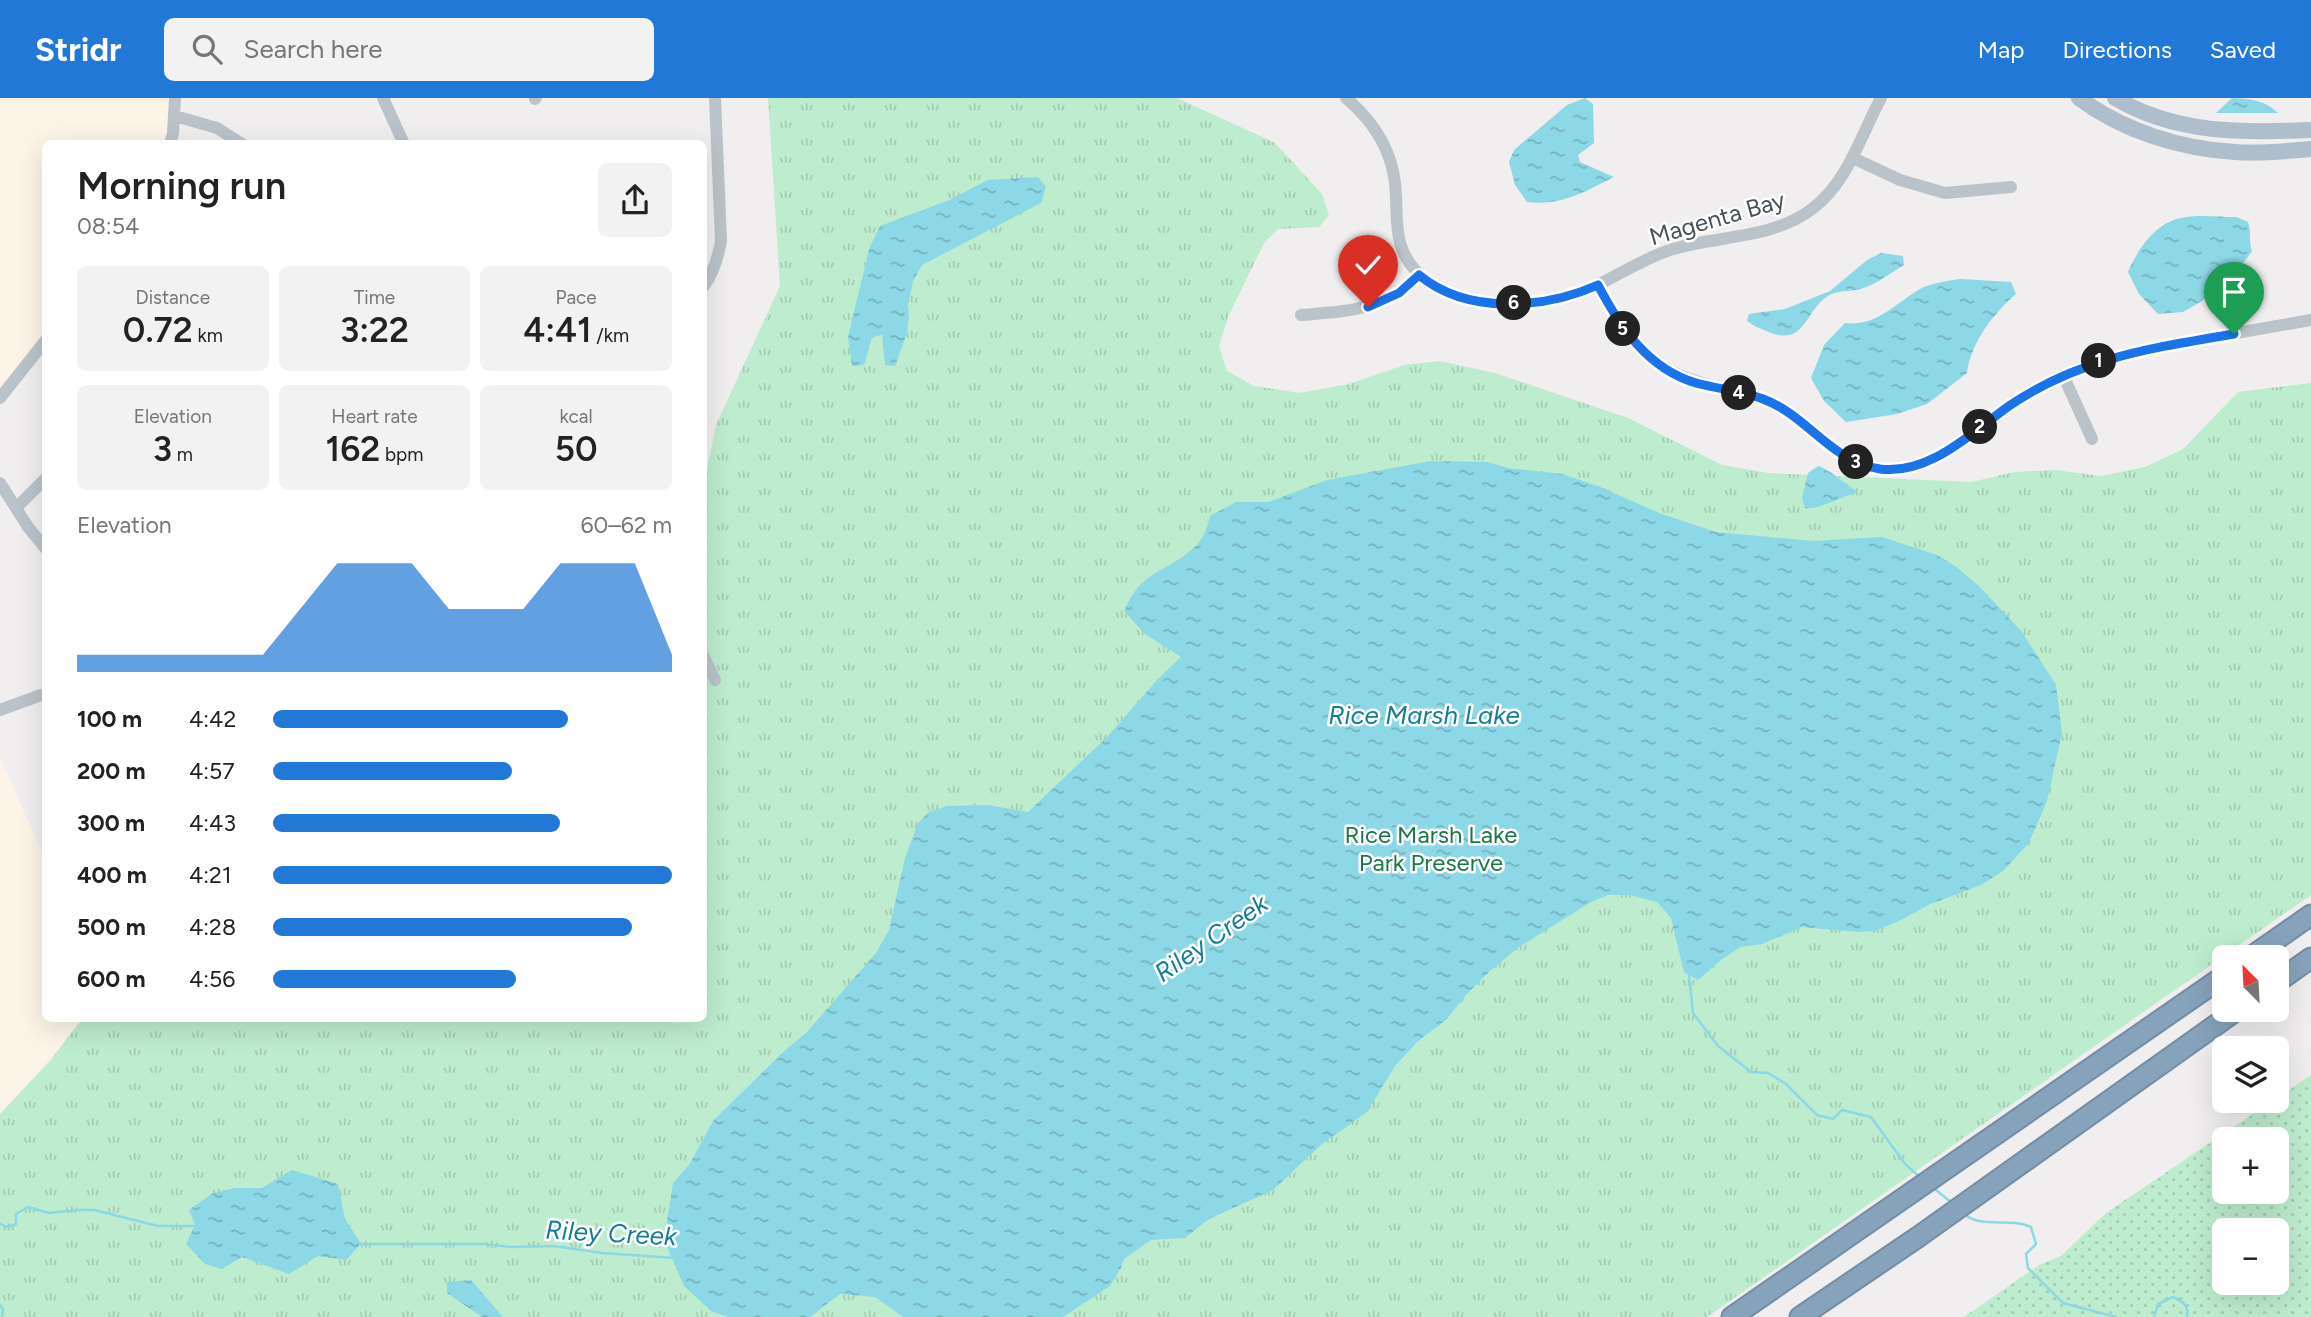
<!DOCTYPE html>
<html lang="en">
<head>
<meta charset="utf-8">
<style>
	:root { --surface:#fff; --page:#f2f2f2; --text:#222; --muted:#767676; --accent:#2178d7 }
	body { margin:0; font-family:Figtree,sans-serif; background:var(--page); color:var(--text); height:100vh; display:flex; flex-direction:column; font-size:26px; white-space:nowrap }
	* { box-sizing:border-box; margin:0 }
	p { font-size:23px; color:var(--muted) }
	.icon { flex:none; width:38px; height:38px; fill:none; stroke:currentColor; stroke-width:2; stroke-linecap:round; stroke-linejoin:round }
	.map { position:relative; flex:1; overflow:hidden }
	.panel { position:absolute; left:42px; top:42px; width:665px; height:882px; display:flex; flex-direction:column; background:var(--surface); border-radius:10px; box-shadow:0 7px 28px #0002 }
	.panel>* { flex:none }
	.needle { width:46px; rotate:336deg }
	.buttons { position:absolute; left:2212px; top:847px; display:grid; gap:14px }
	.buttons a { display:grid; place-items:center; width:77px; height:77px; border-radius:10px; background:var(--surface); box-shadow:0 7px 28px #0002; font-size:35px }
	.pin { position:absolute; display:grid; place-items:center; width:60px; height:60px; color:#fff; margin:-72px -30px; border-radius:50% 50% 50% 0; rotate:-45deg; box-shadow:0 0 7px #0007 }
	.pin .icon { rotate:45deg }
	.km { position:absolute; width:35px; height:35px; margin:-18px; border-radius:50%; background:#222; color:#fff; font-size:19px; line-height:35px; text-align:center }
	.round { display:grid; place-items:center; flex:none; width:74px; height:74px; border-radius:10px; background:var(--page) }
	.headline { display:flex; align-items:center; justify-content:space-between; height:119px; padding:0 35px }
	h1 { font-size:38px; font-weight:600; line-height:52px }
	.figures { display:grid; grid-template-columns:repeat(3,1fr); gap:10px; height:119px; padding:7px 35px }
	.figures div { display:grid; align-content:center; border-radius:10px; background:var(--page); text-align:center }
	.figures b { font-size:35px; font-weight:600 }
	.figures small { font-size:19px; font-weight:400 }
	.figures p { font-size:19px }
	.chart { height:196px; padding:14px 35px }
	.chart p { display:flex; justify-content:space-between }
	.chart svg { width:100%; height:126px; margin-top:7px; fill:var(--accent); opacity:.7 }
	ul { padding:0 35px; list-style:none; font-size:23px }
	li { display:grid; grid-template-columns:112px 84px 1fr; align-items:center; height:52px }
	li i { height:18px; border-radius:9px; background:var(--accent) }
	header { display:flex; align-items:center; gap:42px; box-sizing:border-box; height:98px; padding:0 35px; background:var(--accent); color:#fff }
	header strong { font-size:33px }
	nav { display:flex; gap:38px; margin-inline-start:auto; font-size:24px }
	.search { width:490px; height:63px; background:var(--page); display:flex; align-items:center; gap:18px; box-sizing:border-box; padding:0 24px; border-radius:10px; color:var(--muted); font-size:26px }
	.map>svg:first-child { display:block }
</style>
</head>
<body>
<header>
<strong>Stridr</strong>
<div class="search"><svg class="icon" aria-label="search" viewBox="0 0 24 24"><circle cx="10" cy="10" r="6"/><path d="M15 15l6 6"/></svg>Search here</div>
<nav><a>Map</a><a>Directions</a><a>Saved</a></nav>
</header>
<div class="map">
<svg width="2311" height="1219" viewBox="0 0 2311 1219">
	<defs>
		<pattern id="grass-dots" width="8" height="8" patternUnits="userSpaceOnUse" patternTransform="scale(1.75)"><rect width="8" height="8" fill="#beecce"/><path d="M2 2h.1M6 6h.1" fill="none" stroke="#a5ccb3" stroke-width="1.8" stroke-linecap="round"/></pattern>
		<pattern id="park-tufts" width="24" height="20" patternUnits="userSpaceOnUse" patternTransform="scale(1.75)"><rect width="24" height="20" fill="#beecce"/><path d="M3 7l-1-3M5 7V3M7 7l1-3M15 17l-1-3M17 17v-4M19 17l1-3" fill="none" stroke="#a5ccb3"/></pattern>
		<pattern id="water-ripples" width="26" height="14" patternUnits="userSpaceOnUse" patternTransform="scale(1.75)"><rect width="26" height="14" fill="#8dd8e7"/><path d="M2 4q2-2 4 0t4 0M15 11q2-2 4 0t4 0" fill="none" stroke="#75b2be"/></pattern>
	</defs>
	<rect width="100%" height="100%" fill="#f0eeee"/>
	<!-- commercial -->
	<path fill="#fbf4e7" d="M0,0H174L169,45L46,46L45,242L0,300Z
		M0,659L45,761L46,920L82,921L58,952L0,1016Z"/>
	<!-- grass -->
	<path fill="url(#grass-dots)" fill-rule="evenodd" d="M2311,977V1219H1964L2039,1167L2061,1158L2106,1115L2272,1003H2277V1000ZM2224,1041H2277V1094H2224ZM2224,1132H2277V1185H2224Z"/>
	<!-- park -->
	<path fill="url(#park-tufts)" d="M768,0H1177L1275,45L1322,96L1329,117L1319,129L1278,131L1264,145L1228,219L1219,248L1227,273L1254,288L1299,295L1349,286L1404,267L1440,263L1495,275L1628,320L1722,367L1768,375L1972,384L2014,374L2055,372L2101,378L2145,369L2183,351L2238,294L2311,285V797L1707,1219H0V1016L50,963L82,921L704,920V387L716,327L780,188Z"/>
	<!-- water -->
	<path fill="url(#water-ripples)" d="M1585,0L1593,6L1594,45L1578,57L1580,64L1614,79C1584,94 1562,108 1527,104L1515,87L1509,64L1514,52L1567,7Z
		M2232,0C2248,0 2267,3 2278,15H2216Z
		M1038,79L1046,89L1041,105L922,167L913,183L908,207L909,218L907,235L895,268L885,267L882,237L872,239L864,267L852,268L848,239L869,151L880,128L949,102L988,82Z
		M2236,119L2248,124C2252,135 2248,143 2252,153L2241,168L2222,174L2207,183V200L2183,214L2158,216L2139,196L2128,174C2138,151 2155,125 2181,120C2198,116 2219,119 2236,119Z
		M1881,155L1903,158L1904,167C1889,176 1873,189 1856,192C1845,194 1835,192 1825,200C1806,214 1804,247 1771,235C1762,231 1755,229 1747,223L1749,216L1785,211L1830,193L1867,162Z
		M1960,181L2011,184L2016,196C1993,216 1971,244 1967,275L1927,306L1897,316L1846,324L1824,303L1811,280L1824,247L1845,225C1875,229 1894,207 1918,192C1931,185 1946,183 1960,181Z
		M1431,363L1487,364L1509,370L1562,376L1598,388L1659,415L1716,434L1812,443L1882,439L1937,457L1955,468L1980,489L2022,534L2056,587L2062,635L2047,703L2029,745L2003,773L1981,787L1928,807L1903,821L1875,833L1858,834L1802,829L1762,846L1740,849L1721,862L1698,882L1684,874L1671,820L1657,804L1630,797H1608L1591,804L1519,849L1490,873L1466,897L1446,922L1418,943L1395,968L1367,1014L1322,1046L1273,1092L1209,1121L1185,1140L1151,1142L1124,1161L1121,1170L1110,1188L1063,1219H903L875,1199L840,1196L810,1219H728L711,1213L684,1188L664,1142L673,1085L689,1067L713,1023L782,955L806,935L876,855L889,832L905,760L918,725L929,714L947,708L988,707L1028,714L1109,637L1157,582L1181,559L1145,536L1124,513C1142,468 1176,473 1200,443C1205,437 1208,426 1210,418L1236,404H1269L1327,382Z
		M1818,368C1826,369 1848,388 1858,394C1843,398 1818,412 1805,410L1802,400L1808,375Z
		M292,1072L338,1086L345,1121L361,1146L346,1162L318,1158L289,1176L242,1159L222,1171L205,1166L186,1146L195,1127L189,1112L213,1095L235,1090H262Z
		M471,1182L503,1219H482L447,1195V1184Z"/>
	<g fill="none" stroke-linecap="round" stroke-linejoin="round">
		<!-- stream -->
		<path stroke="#8dd8e7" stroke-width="2.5" d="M1689,876L1693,915L1718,948L1751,974L1768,975L1786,986L1817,1017L1833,1021L1842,1012L1871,1019L1905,1066L1921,1080
			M1932,1089L1951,1104
			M1964,1116C1982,1131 2010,1119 2031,1129L2036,1146L2026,1156L2028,1170L2063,1205L2116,1219
			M0,1126L8,1129L16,1126V1116L28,1109L49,1115L77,1112H94L158,1128H197
			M360,1146H485L511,1149L554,1148L602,1155L674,1160
			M0,1207L3,1211L2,1219
			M2154,1219L2158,1206L2173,1199C2182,1203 2189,1207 2187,1219"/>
		<!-- highway casing -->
		<g stroke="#738da6" stroke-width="23">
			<path id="highway" d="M2251,859L2311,817
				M2277,884L2311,860
				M1732,1219L2224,878
				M1800,1219L1918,1139L2237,912"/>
		</g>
		<!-- minor -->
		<path stroke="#bac3ca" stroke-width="12" d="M383,0L404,46
			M1346,0C1372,22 1391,51 1395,85C1399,122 1390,150 1422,179C1441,197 1464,203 1490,204C1514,205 1540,207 1564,200C1602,190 1633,164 1670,152C1716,137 1771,142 1812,111C1848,84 1860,39 1881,0
			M535,1L536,0
			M175,18L217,30L242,46
			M170,46L173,35L175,0
			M1853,60L1900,82L1945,95L2011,89
			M1598,187C1613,216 1628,242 1654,262C1687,288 1725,287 1763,301C1812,319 1841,379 1900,371C1934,367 1960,343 1987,324C2013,305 2039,287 2069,275C2108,257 2149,251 2191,243C2231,236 2271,229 2311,222
			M704,188C714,174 718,160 721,143L715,0
			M1301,217C1349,213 1383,213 1419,177
			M2063,277L2092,341
			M0,300L46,242
			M0,385L28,429L46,451
			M16,410L46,380
			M704,559L715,582
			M0,612L41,597"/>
		<!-- major -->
		<path stroke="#aebecc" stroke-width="16" d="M2079,0C2123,33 2181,51 2235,54C2261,56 2286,53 2311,51
			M2115,0C2175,36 2243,35 2311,32"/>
		<!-- highway -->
		<use href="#highway" stroke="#87a2bb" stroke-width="19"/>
	</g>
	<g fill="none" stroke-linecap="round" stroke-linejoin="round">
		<!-- route casing -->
		<g stroke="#fff" stroke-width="14">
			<path id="route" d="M1368,209L1399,195L1419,177C1467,217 1544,211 1598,187C1620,229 1648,271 1696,285C1718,291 1742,293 1763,301C1807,317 1831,364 1880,371C1930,377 1971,335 2009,308C2079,260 2152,250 2234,236"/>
		</g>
		<!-- route -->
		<use href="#route" stroke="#1a73e8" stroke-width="9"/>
	</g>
	<g text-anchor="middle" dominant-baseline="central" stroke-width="5" stroke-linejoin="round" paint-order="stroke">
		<!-- street labels -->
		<g font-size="24" fill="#47525a" stroke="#fff">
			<text transform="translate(1717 120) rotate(-16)">Magenta Bay</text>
		</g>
		<!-- park labels -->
		<g font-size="24" fill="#1b7846" stroke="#fff">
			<text x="1431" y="736">Rice Marsh Lake<tspan x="1431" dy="28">Park Preserve</tspan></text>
		</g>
		<!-- water labels -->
		<g font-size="26" font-style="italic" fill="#137d93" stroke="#fff">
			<text x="1424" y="617">Rice Marsh Lake</text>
			<text transform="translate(1211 840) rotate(-35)">Riley Creek</text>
			<text transform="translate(611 1135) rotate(3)">Riley Creek</text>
		</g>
	</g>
</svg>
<div class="buttons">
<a><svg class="needle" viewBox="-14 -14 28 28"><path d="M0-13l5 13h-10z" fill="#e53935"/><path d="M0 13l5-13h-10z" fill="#767676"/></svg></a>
<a><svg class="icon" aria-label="layers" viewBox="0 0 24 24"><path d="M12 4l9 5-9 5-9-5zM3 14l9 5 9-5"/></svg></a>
<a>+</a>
<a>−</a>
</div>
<div class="pin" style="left:2234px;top:236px;background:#1e9e55"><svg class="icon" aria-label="arrive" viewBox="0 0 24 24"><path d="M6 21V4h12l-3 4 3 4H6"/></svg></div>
<div class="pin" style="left:1368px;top:209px;background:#d93025"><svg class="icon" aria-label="check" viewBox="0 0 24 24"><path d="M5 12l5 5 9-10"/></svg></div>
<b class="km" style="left:2099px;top:263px">1</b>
<b class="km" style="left:1980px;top:329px">2</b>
<b class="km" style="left:1856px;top:364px">3</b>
<b class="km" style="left:1739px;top:295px">4</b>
<b class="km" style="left:1623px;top:231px">5</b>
<b class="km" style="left:1514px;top:205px">6</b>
<section class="panel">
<div class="headline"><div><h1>Morning run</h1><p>08:54</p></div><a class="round"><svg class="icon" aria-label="share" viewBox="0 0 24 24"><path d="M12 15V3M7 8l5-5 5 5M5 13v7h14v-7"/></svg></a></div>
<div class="figures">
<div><p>Distance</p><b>0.72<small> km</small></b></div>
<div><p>Time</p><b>3:22</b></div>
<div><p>Pace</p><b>4:41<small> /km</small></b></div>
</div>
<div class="figures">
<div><p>Elevation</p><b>3<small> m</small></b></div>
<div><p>Heart rate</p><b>162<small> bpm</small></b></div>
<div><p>kcal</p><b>50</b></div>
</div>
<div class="chart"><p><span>Elevation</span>60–62 m</p>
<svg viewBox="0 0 160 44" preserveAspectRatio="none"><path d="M0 44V38L10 38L20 38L30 38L40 38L50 38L60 22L70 6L80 6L90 6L100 22L110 22L120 22L130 6L140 6L150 6L160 38V44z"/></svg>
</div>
<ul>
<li><b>100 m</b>4:42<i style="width:74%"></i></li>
<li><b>200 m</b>4:57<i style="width:60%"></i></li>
<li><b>300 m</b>4:43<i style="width:72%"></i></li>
<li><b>400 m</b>4:21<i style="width:100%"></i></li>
<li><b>500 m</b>4:28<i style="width:90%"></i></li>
<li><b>600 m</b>4:56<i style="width:61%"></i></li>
</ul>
</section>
</div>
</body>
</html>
